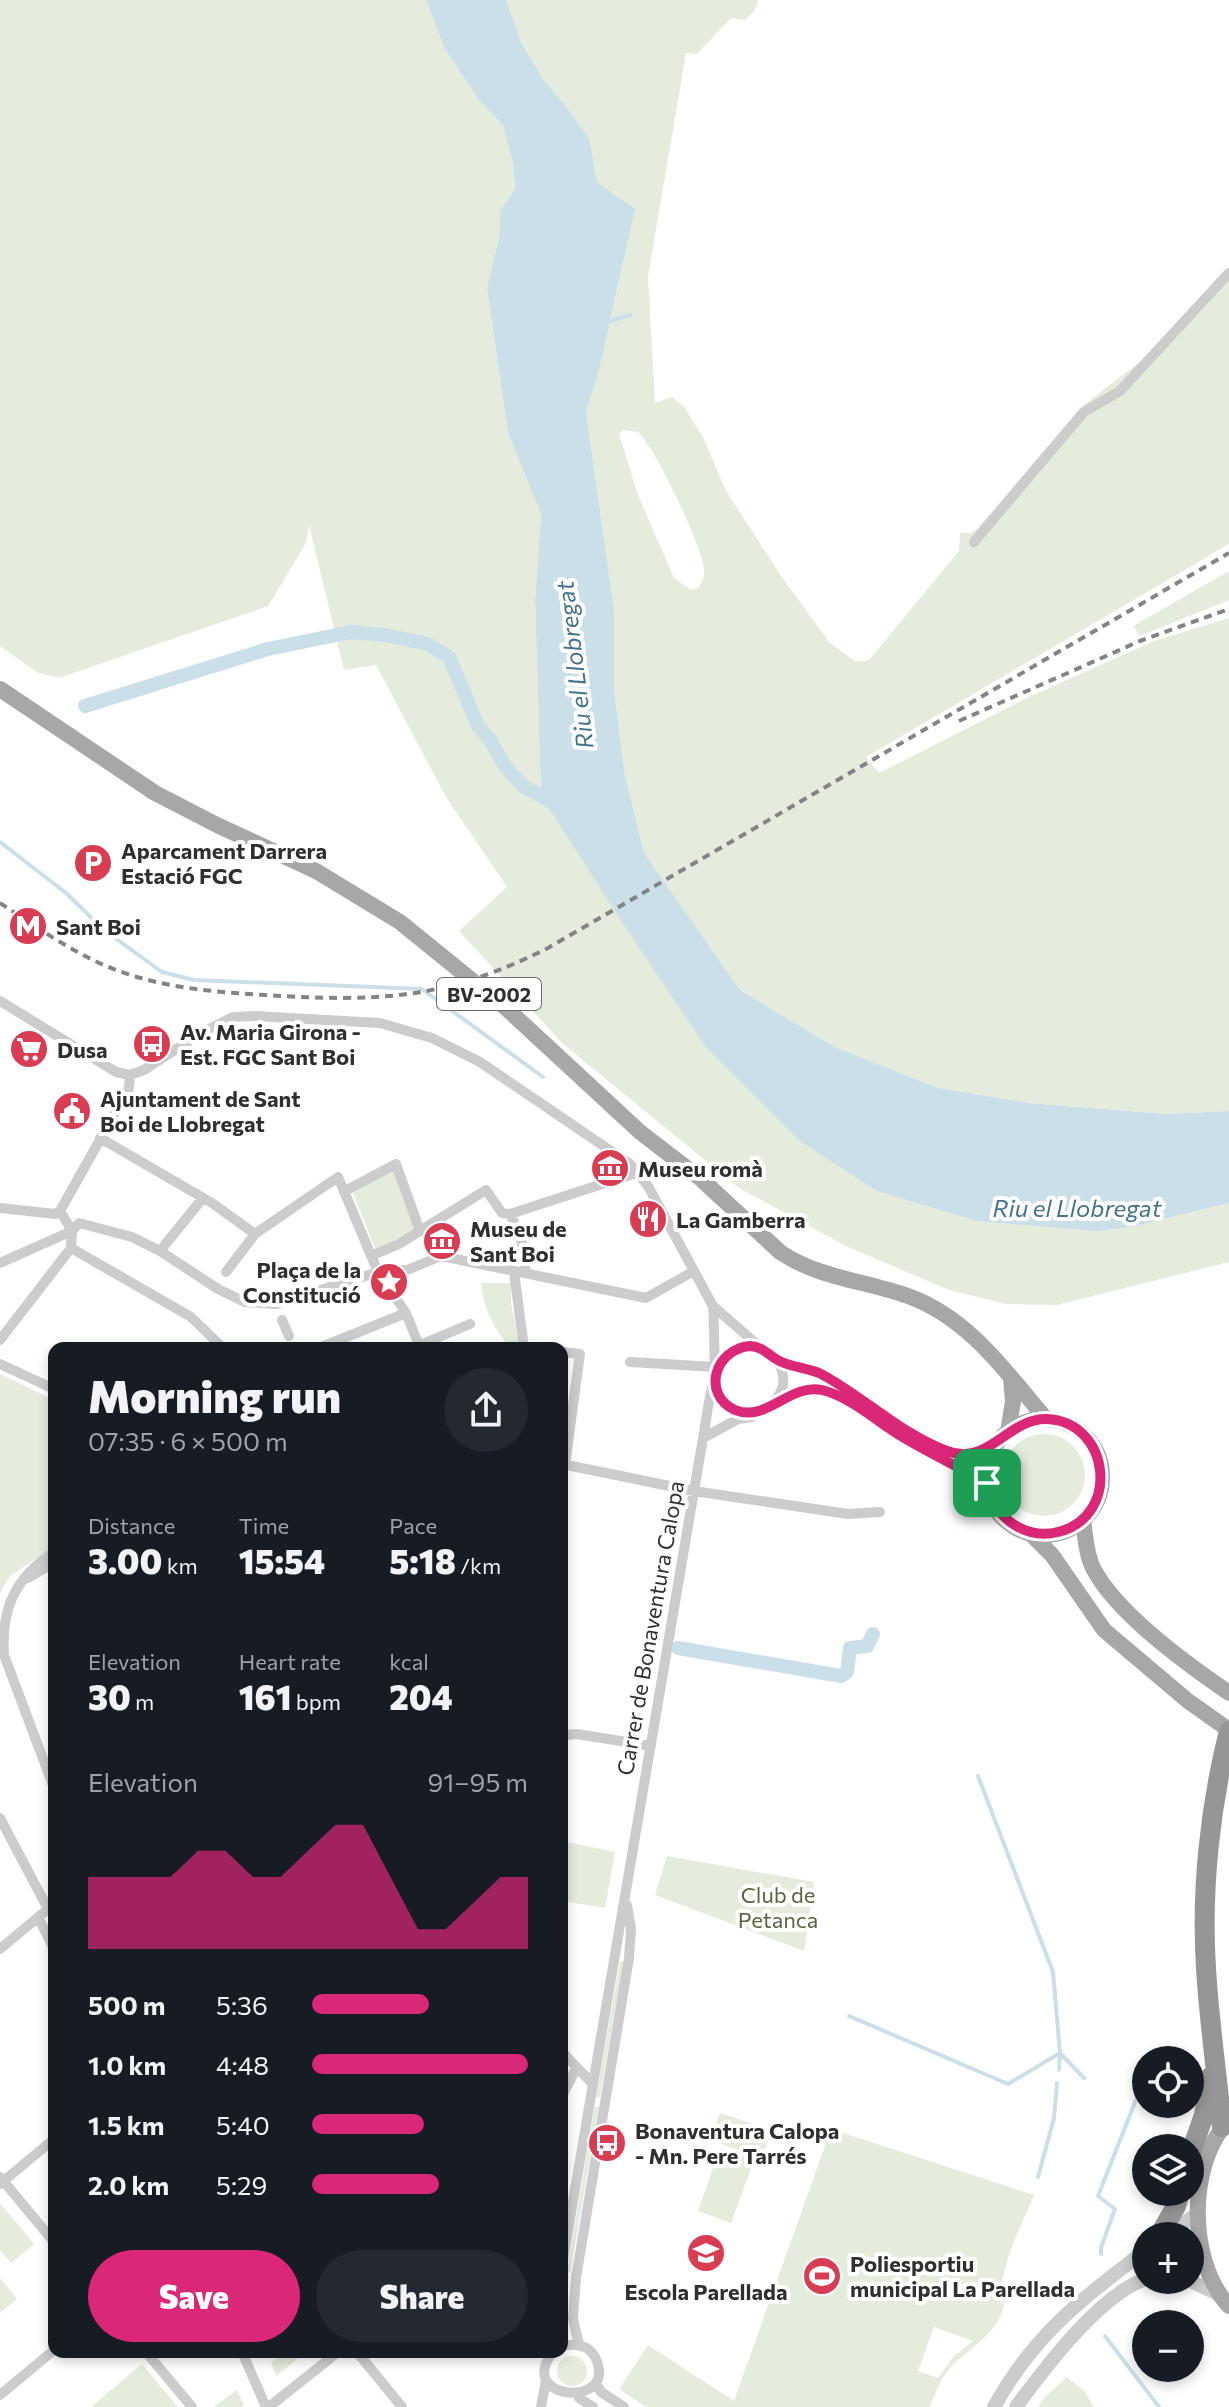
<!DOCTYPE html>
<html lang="en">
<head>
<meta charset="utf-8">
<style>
	:root { --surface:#171b24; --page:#242831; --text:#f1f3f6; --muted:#9ea1a6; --accent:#db2777 }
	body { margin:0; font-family:Commissioner,sans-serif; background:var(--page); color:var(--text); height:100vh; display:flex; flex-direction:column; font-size:30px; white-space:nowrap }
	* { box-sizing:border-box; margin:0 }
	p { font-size:26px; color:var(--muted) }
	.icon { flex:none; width:44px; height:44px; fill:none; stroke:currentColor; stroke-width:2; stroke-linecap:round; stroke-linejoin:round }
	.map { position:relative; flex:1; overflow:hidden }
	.panel { position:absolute; left:48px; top:1342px; width:520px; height:1016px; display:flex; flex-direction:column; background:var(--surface); border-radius:16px; box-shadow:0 4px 12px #0003 }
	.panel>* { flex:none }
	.controls { position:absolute; left:1132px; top:2046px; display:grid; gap:16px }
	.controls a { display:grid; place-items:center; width:72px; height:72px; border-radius:50%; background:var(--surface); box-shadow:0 4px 12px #0003; font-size:40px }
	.pin { position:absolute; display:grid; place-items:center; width:68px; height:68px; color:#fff; margin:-34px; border-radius:16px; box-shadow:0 4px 12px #0006 }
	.round { display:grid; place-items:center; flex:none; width:84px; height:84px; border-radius:42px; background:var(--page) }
	.head { display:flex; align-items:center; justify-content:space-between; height:136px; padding:0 40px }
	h1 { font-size:44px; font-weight:800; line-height:60px }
	.stats { display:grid; grid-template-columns:repeat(3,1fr); gap:12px; height:136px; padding:8px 40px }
	.stats div { display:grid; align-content:center }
	.stats b { font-size:34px; font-weight:800 }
	.stats small { font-size:22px; font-weight:400 }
	.stats p { font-size:22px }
	.chart { height:224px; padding:16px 40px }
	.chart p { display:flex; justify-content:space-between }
	.chart svg { width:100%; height:144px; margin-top:8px; fill:var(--accent); opacity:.7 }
	.button { display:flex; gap:16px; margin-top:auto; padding:16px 40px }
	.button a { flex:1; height:92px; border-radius:48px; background:var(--accent); color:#fff; font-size:32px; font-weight:800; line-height:92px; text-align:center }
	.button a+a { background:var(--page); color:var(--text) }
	ul { padding:0 40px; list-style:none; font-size:26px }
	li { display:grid; grid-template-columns:128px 96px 1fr; align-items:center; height:60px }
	li i { height:20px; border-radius:10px; background:var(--accent) }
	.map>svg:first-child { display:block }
</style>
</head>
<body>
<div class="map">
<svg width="1229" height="2407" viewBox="0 0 1229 2407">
	<rect width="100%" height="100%" fill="#fff"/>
	<!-- green -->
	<path fill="#e5ebdd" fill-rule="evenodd" d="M0,0H426L446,49L480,101L503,125L513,163L515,189L500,211V233L487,290L508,433L541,514L535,600L541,796L705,1046L1135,1226L1229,1203V1262L1057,1305L1006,1304L949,1290L848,1247L739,1188L563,1044L459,931L507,887L446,797L376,665L344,670L309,525L306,543L268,606L59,678L38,673L0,646Z
		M506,0H758L755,10L745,20L731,18L697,54L686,53L648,277L655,403L672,397L685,408L703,437L726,491L781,576L829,642L856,662L869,660L959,551L960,533H971L977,529L1080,408L1141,361L1229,268V544L866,757L879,773L1031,696L1154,641L1229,618V1111L1167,1114L1028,1103L938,1088L835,1047L740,990L644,853L625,776L614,689V610L586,412L599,371L624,260L597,182L590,140L569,110L543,79L521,42ZM623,430L638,432C656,449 703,547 704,571C705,577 701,583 698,588L691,590L674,578L638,495L619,434Z
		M1229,571V600L1140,636L1133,626Z
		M395,1169L415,1230L376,1251L353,1193Z
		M481,1283H511V1303L519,1344L516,1348H510C494,1329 483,1308 481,1283Z
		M0,1374L54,1400V1546L10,1576L0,1593Z
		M1003 1475a41 41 0 1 1 82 0a41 41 0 1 1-82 0Z
		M562,1841L615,1852L605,1908L562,1901Z
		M667,1856L814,1882L804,1951L655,1895Z
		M620,1961L624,1962L600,2097H596Z
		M595,2106L599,2107L570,2273L567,2272Z
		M720,2113L772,2130L762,2158L710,2140Z
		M831,2129L1034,2195C1020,2229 999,2266 1001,2304L1005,2300C1000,2334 972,2345 950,2368C941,2378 935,2394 930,2407H646L619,2389L648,2345L734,2401ZM934,2327L973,2341L953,2357L938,2378L918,2371Z
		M720,2148L754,2160L731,2223L698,2211Z
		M0,2203L34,2244L11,2263L0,2250Z
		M0,2278L17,2299L0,2313Z
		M284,2352H306L276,2376L271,2363Z
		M557 2371a15 15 0 1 1 30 0a15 15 0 1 1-30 0Z
		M142,2364L178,2407H91Z
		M1067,2377L1085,2392L1094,2407H1038L1044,2398Z
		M237,2390L244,2405L241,2407H214Z"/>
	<!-- water -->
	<path fill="#cbdfe9" d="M426,0H506L521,42L543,79L569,110L590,140L597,182L635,209L599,371L586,412L614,610V689L625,776L644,853L740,990L835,1047L938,1088L1028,1103L1167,1114L1229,1111V1203L1135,1226L1097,1231L977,1221L877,1191L800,1141L705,1046L609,902L541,796L535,600L541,514L508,433L487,289L500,233V211L515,189L513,163L503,125L480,101L445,49Z"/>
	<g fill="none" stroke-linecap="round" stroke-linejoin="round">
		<!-- stream -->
		<path stroke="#cbdfe9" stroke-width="4" d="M606,322L630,315
			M0,842L66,893L104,930L162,972L194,980L422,989L543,1077
			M978,1776L1053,1972L1060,2053L1059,2070
			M849,2016L1008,2084L1060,2053L1084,2078
			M1038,2177L1054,2118L1057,2083
			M1101,2254V2248L1115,2209L1098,2196L1141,2087
			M1105,2336L1159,2407"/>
		<!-- canal -->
		<path stroke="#cbdfe9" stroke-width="14" d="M85,706L268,649L351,632L385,635L428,644L449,657L478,726L490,740L505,766L524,787L556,804
			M678,1648L841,1676L847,1672L850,1648L867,1646L873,1634"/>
		<!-- minor -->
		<path stroke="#ccc" stroke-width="10" d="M974,542L1084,412L1120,391L1229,273
			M0,1001L116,1072L130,1075L144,1070L201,1033L233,1017L254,1016L380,1023L432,1038L480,1062L630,1164L648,1186L713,1306L760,1347
			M100,1138L212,1203L255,1234
			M345,1191L396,1164L420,1231
			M0,1208L55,1214L60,1211L129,1088L130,1075
			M60,1211L72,1231L71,1248
			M510,1214L521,1238L526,1273
			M71,1248L191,1317L223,1348
			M160,1251L202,1199
			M371,1256L399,1244L486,1190L502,1213L510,1214L639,1172
			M0,1263L72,1231L79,1223L132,1237L160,1251L218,1289L245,1302L276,1304L378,1272L407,1270L441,1256L646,1298L694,1271
			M226,1272L255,1234L338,1177L378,1272L406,1313L420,1348
			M514,1272L524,1348
			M282,1320L289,1336
			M0,1340L71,1248
			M420,1345L470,1324
			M319,1348L406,1313
			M562,1352L580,1354L565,1464
			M777,1360C792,1364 810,1367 824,1375C858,1395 931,1459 969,1454C980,1452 989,1447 998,1442
			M630,1362L716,1367
			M0,1364L54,1389
			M776,1402L794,1392L819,1389L841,1397L914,1445L987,1483
			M703,1438L738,1419L752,1417
			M562,1464L694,1491L848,1514L880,1512
			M54,1552C15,1578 1,1608 4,1655L54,1788
			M28,1578L54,1563
			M562,1738L567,1735L577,1734L651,1746
			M0,1818L48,1909
			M38,1917L54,1949
			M0,1949L54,1904
			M562,2052L592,2083
			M562,2096L576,2069
			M0,2177L54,2242
			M0,2184L54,2139
			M562,2266L703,1438C709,1408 711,1341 753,1346C766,1347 776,1356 781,1368C796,1407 734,1431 718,1392C713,1378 715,1325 713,1306
			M579,2345L573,2319L576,2278L629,1958L631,1929L627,1905
			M146,2352L192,2407
			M242,2352L266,2407
			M357,2352L402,2407
			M553,2352C517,2397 603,2407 599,2370C598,2362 594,2353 587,2348C579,2344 570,2344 562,2346
			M596,2383L601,2392L624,2407
			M0,2395L54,2350
			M579,2398L593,2407
			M269,2407L338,2352
			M541,2407L546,2381"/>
		<!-- tertiary -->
		<path stroke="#ccc" stroke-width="14" d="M1165,2236L1197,2214
			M1188,2280L1218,2294
			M994,2407C1035,2333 1081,2300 1146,2250
			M1016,2407C1044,2369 1100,2294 1146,2279"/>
		<!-- primary -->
		<path stroke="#a7a7a7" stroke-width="16" d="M0,689L155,793L217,825L316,871L400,922L506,1008L640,1132L701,1179L780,1252C818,1278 866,1281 908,1296C969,1318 1006,1372 1046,1419
			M986 1477a58 58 0 1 1 116 0a58 58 0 1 1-116 0Z
			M1008,1432L1013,1401L1011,1378
			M1083,1519C1085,1534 1086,1554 1093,1568C1116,1613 1187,1664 1229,1693
			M1029,1532L1052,1555L1104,1630L1188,1701L1229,1730
			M1228,2121C1187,2166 1188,2262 1229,2306"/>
		<!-- motorway -->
		<path stroke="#969696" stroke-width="20" d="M1222,2127C1217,2074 1209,2021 1206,1968C1201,1890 1210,1806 1229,1731
			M1190,2155L1204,2115L1210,2077
			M1159,2236L1176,2206L1180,2192"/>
		<!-- rail -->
		<path stroke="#848484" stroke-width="4" stroke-dasharray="8 6" stroke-linecap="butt" d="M959,721L1140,641L1229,609
			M0,903C37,927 74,954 116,970C164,988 214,992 265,995C379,1002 444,1000 548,948L1229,553"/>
	</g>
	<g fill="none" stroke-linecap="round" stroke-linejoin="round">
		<!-- route casing -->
		<g stroke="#fff" stroke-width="16">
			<path id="route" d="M750,1346C763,1347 766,1353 776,1359C789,1368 809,1367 823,1375C865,1398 901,1434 947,1451C988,1467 1008,1418 1047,1419C1111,1422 1121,1517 1058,1532C1024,1540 993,1517 987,1483C959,1467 929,1453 901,1436C876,1421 851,1397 822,1390C790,1383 766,1423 735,1410C701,1394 715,1349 750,1346Z"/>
		</g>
		<!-- route -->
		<use href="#route" stroke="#db2777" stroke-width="10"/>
	</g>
	<!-- icons -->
	<defs>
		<g id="parking-disc" transform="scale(2)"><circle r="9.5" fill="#d93d53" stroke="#fff"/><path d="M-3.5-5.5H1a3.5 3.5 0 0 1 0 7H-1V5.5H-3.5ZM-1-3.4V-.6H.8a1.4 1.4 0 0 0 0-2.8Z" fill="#fff"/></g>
		<g id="metro-disc" transform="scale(2)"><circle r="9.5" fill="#d93d53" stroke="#fff"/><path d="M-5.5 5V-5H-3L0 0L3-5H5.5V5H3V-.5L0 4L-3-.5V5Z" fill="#fff"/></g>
		<g id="bus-disc" transform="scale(2)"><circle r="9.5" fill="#d93d53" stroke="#fff"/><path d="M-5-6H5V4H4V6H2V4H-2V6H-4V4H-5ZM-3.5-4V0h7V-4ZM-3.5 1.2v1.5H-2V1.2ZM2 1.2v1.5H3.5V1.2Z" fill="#fff"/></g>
		<g id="supermarket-disc" transform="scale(2)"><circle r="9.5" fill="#d93d53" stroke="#fff"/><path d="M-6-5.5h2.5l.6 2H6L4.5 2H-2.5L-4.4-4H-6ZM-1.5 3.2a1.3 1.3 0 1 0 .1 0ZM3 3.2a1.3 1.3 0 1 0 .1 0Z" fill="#fff"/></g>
		<g id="civic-disc" transform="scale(2)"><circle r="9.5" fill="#d93d53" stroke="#fff"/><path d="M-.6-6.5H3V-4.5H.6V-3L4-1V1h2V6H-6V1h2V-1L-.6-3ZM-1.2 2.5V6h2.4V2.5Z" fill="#fff"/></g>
		<g id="museum-disc" transform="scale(2)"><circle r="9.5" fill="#d93d53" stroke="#fff"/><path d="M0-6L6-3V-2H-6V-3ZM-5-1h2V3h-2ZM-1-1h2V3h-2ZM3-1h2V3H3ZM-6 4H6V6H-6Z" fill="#fff"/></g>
		<g id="restaurant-disc" transform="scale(2)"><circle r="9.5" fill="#d93d53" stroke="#fff"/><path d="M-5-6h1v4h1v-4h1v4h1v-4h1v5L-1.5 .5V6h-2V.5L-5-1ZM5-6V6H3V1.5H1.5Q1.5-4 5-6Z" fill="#fff"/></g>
		<g id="sight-disc" transform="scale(2)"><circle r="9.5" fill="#d93d53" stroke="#fff"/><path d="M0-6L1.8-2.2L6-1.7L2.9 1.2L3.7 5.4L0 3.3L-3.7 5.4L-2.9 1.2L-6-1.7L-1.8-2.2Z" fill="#fff"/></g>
		<g id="school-disc" transform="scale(2)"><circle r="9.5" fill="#d93d53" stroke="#fff"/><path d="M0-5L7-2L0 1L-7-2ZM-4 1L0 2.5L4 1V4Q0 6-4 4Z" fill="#fff"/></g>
		<g id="stadium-disc" transform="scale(2)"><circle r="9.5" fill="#d93d53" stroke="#fff"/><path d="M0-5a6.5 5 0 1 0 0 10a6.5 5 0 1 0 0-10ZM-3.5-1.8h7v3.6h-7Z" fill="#fff"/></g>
	</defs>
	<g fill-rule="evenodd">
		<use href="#parking-disc" x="93" y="863"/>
		<use href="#metro-disc" x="28" y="926"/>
		<use href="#bus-disc" x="152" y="1044"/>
		<use href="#supermarket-disc" x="29" y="1049"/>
		<use href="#civic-disc" x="72" y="1111"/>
		<use href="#museum-disc" x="610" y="1168"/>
		<use href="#restaurant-disc" x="648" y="1219"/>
		<use href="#museum-disc" x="442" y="1241"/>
		<use href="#sight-disc" x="389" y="1282"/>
		<use href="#bus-disc" x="607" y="2143"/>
		<use href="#school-disc" x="706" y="2253"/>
		<use href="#stadium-disc" x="822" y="2276"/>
	</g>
	<g text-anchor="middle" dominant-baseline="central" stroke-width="8" stroke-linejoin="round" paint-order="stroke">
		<!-- shield labels -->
		<rect fill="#fff" stroke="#6d6d6d" stroke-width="2" x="437" y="978" width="104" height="32" rx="6"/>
		<g font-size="20" font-weight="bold" fill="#2f2f2f">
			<text x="489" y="994">BV-2002</text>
		</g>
		<!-- poi labels -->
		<g font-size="22" font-weight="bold" fill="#2f2f2f" stroke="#fff" text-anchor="start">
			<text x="121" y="850">Aparcament Darrera<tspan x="121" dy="25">Estació FGC</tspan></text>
			<text x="56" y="926">Sant Boi</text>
			<text x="180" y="1031">Av. Maria Girona -<tspan x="180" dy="25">Est. FGC Sant Boi</tspan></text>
			<text x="57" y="1049">Dusa</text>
			<text x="100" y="1098">Ajuntament de Sant<tspan x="100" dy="25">Boi de Llobregat</tspan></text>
			<text x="638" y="1168">Museu romà</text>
			<text x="676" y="1219">La Gamberra</text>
			<text x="470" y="1228">Museu de<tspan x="470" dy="25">Sant Boi</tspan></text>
			<text x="361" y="1269" text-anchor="end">Plaça de la<tspan x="361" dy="25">Constitució</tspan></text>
			<text x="635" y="2130">Bonaventura Calopa<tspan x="635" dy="25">- Mn. Pere Tarrés</tspan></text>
			<text x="850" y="2263">Poliesportiu<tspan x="850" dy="25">municipal La Parellada</tspan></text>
			<text x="706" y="2291" text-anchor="middle">Escola Parellada</text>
		</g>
		<!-- street labels -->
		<g font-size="22" fill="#2f2f2f" stroke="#fff">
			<text transform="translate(650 1628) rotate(-80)">Carrer de Bonaventura Calopa</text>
		</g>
		<!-- park labels -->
		<g font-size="22" fill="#54673f" stroke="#fff">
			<text x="778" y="1894">Club de<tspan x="778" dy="25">Petanca</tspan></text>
		</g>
		<!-- water labels -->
		<g font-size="24" font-style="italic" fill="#42738b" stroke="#fff">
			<text transform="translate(574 665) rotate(-97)">Riu el Llobregat</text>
			<text x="1077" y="1207">Riu el Llobregat</text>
		</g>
	</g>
</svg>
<div class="controls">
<a><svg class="icon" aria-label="locate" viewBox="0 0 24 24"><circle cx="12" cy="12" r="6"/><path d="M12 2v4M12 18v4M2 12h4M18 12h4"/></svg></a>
<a><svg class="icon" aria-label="layers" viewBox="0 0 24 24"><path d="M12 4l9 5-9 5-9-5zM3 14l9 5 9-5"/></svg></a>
<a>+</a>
<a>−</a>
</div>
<div class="pin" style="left:987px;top:1483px;background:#1e9e55"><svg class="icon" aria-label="arrive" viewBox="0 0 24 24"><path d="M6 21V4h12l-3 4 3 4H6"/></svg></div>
<section class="panel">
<div class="head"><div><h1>Morning run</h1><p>07:35 · 6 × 500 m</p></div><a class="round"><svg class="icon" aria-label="share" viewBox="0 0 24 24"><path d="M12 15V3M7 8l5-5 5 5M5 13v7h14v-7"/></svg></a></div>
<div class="stats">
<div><p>Distance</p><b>3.00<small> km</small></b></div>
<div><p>Time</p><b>15:54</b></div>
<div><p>Pace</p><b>5:18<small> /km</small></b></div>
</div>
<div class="stats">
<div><p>Elevation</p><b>30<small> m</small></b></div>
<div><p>Heart rate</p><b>161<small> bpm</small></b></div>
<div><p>kcal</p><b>204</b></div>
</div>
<div class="chart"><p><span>Elevation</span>91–95 m</p>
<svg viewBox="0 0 160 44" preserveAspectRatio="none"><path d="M0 44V22L10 22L20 22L30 22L40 14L50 14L60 22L70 22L80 14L90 6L100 6L110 22L120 38L130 38L140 30L150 22L160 22V44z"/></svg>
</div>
<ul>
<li><b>500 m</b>5:36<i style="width:54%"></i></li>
<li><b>1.0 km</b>4:48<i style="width:100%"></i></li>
<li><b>1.5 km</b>5:40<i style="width:52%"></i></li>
<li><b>2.0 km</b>5:29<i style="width:59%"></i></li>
</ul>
<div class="button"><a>Save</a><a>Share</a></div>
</section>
</div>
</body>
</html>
